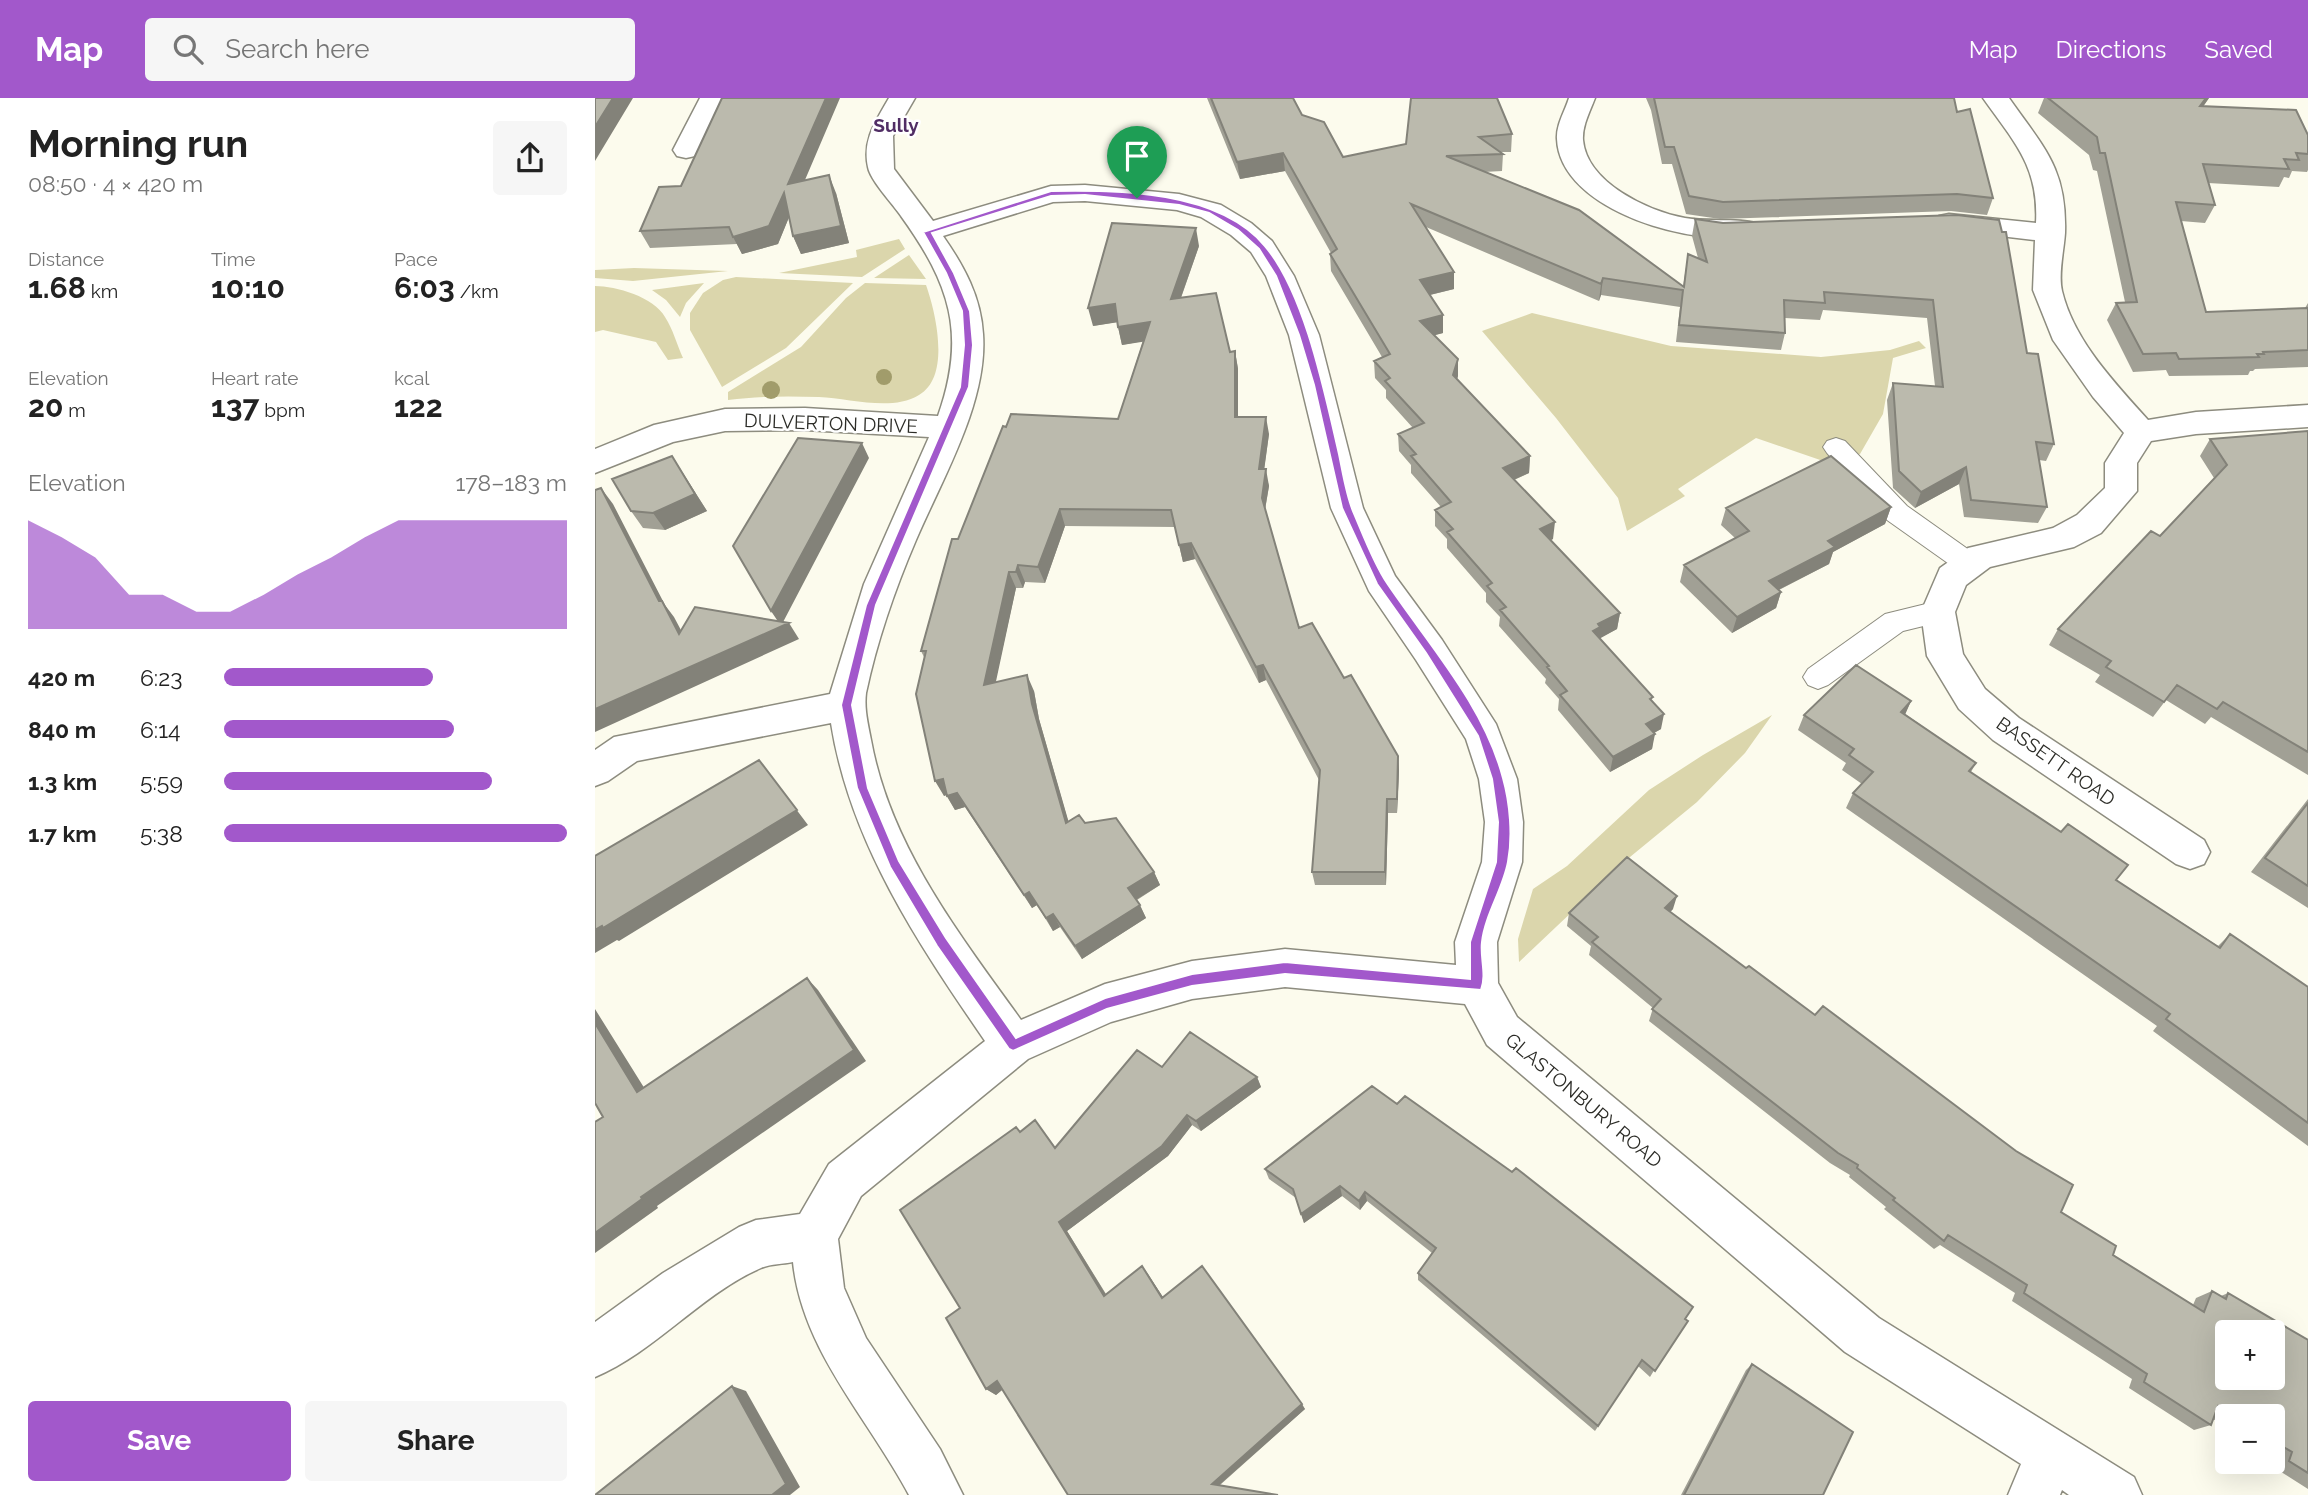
<!DOCTYPE html>
<html lang="en">
<head>
<meta charset="utf-8">
<style>
	:root { --surface:#fff; --page:#f6f6f6; --text:#222; --muted:#767676; --accent:#a258cb }
	body { margin:0; font-family:Raleway,sans-serif; background:var(--page); color:var(--text); height:100vh; display:flex; flex-direction:column; font-size:26px; white-space:nowrap }
	* { box-sizing:border-box; margin:0 }
	p { font-size:23px; color:var(--muted) }
	.icon { flex:none; width:38px; height:38px; fill:none; stroke:currentColor; stroke-width:2; stroke-linecap:round; stroke-linejoin:round }
	.map { position:relative; flex:1; overflow:hidden }
	.details { display:flex; flex-direction:column; background:var(--surface); width:595px }
	.details>* { flex:none }
	.buttons { position:absolute; left:1620px; top:1222px; display:grid; gap:14px }
	.buttons a { display:grid; place-items:center; width:70px; height:70px; border-radius:7px; background:var(--surface); box-shadow:0 7px 28px #0002; font-size:35px }
	.pin { position:absolute; display:grid; place-items:center; width:60px; height:60px; color:#fff; margin:-72px -30px; border-radius:50% 50% 50% 0; rotate:-45deg; box-shadow:0 0 7px #0007 }
	.pin .icon { rotate:45deg }
	.round { display:grid; place-items:center; flex:none; width:74px; height:74px; border-radius:7px; background:var(--page) }
	.overview { display:flex; align-items:center; justify-content:space-between; height:119px; padding:0 28px }
	h1 { font-size:38px; font-weight:700; line-height:52px }
	.metrics { display:grid; grid-template-columns:repeat(3,1fr); gap:10px; height:119px; padding:7px 28px }
	.metrics div { display:grid; align-content:center }
	.metrics b { font-size:30px; font-weight:700 }
	.metrics small { font-size:19px; font-weight:400 }
	.metrics p { font-size:19px }
	.chart { height:196px; padding:14px 28px }
	.chart p { display:flex; justify-content:space-between }
	.chart svg { width:100%; height:126px; margin-top:7px; fill:var(--accent); opacity:.7 }
	.button { display:flex; gap:14px; margin-top:auto; padding:14px 28px }
	.button a { flex:1; height:80px; border-radius:7px; background:var(--accent); color:#fff; font-size:28px; font-weight:700; line-height:80px; text-align:center }
	.button a+a { background:var(--page); color:var(--text) }
	ul { padding:0 28px; list-style:none; font-size:23px }
	li { display:grid; grid-template-columns:112px 84px 1fr; align-items:center; height:52px }
	li i { height:18px; border-radius:9px; background:var(--accent) }
	header { display:flex; align-items:center; gap:42px; box-sizing:border-box; height:98px; padding:0 35px; background:var(--accent); color:#fff }
	header strong { font-size:33px }
	nav { display:flex; gap:38px; margin-inline-start:auto; font-size:24px }
	.search { width:490px; height:63px; background:var(--page); display:flex; align-items:center; gap:18px; box-sizing:border-box; padding:0 24px; border-radius:7px; color:var(--muted); font-size:26px }
	main { display:flex; flex:1; min-height:0 }
	.map>svg:first-child { display:block }
</style>
</head>
<body>
<header>
<strong>Map</strong>
<div class="search"><svg class="icon" aria-label="search" viewBox="0 0 24 24"><circle cx="10" cy="10" r="6"/><path d="M15 15l6 6"/></svg>Search here</div>
<nav><a>Map</a><a>Directions</a><a>Saved</a></nav>
</header>
<main>
<section class="details">
<div class="overview"><div><h1>Morning run</h1><p>08:50 · 4 × 420 m</p></div><a class="round"><svg class="icon" aria-label="share" viewBox="0 0 24 24"><path d="M12 15V3M7 8l5-5 5 5M5 13v7h14v-7"/></svg></a></div>
<div class="metrics">
<div><p>Distance</p><b>1.68<small> km</small></b></div>
<div><p>Time</p><b>10:10</b></div>
<div><p>Pace</p><b>6:03<small> /km</small></b></div>
</div>
<div class="metrics">
<div><p>Elevation</p><b>20<small> m</small></b></div>
<div><p>Heart rate</p><b>137<small> bpm</small></b></div>
<div><p>kcal</p><b>122</b></div>
</div>
<div class="chart"><p><span>Elevation</span>178–183 m</p>
<svg viewBox="0 0 160 44" preserveAspectRatio="none"><path d="M0 44V6L10 12L20 19L30 32L40 32L50 38L60 38L70 32L80 25L90 19L100 12L110 6L120 6L130 6L140 6L150 6L160 6V44z"/></svg>
</div>
<ul>
<li><b>420 m</b>6:23<i style="width:61%"></i></li>
<li><b>840 m</b>6:14<i style="width:67%"></i></li>
<li><b>1.3 km</b>5:59<i style="width:78%"></i></li>
<li><b>1.7 km</b>5:38<i style="width:100%"></i></li>
</ul>
<div class="button"><a>Save</a><a>Share</a></div>
</section>
<div class="map">
<svg width="1713" height="1397" viewBox="0 0 1713 1397">
	<rect width="100%" height="100%" fill="#fcfbed"/>
	<!-- green -->
	<path fill="#dbd6ac" d="M304,141L310,151L267,179L184,175L262,159L261,152Z
		M314,157L331,181L279,180Z
		M39,170L133,173L38,183L0,180V172Z
		M141,179L258,185L191,250L127,289L95,232V215L108,195L128,182Z
		M109,185L91,205L85,219L71,202L57,192Z
		M270,185L331,187C341,215 356,279 324,297C296,314 254,300 224,299C193,298 163,298 133,302V294L206,249L251,200Z
		M0,188C21,188 59,199 70,219C78,231 82,247 88,260L73,262L61,244L8,232L0,234Z
		M937,215L1076,248L1226,259L1295,252L1324,243L1331,250L1298,260L1288,316L1265,356L1234,365L1161,340L1083,391L1090,398L1032,433L1023,400L961,320L887,233Z
		M1177,617L1150,655L1102,704L1035,759L924,864L923,841L938,791L972,768L1054,692L1108,657Z"/>
	<g fill="none" stroke-linecap="round" stroke-linejoin="round">
		<!-- service casing -->
		<g stroke="#8d8c7f" stroke-width="2">
			<path id="service" d="M1241,340L1250,343L1312,408L1384,459L1388,466L1384,473L1374,476L1364,473L1292,422L1232,355L1228,349L1232,343Z
				M1343,503L1353,506L1357,514L1353,522L1308,533L1233,587L1223,591L1213,587L1208,579L1213,571L1290,516Z"/>
		</g>
		<!-- minor casing -->
		<g stroke="#8d8c7f" stroke-width="3">
			<path id="minor" d="M105,0H131L100,58L91,60L82,58L78,52Z
				M294,0H320L298,38L299,71L338,123L456,88L490,87L584,96L626,107L656,125L677,143L699,178L724,237L768,410L800,478L847,542L901,626L922,681L928,724L927,764L902,844L903,885L922,919L1284,1220L1539,1379L1547,1397H1474L1467,1392L1465,1397H1413L1426,1366L1250,1254L892,947L870,906L690,889L597,901L516,924L433,961L266,1098L243,1141L249,1190L271,1240L345,1351L368,1397H314C274,1321 207,1253 198,1164C188,1166 175,1166 166,1170C106,1196 60,1254 0,1279V1224L68,1175L144,1129L161,1122L205,1116L234,1066L390,943C323,845 255,745 236,625L42,663L13,683L0,688V652L19,639L235,596L269,486L334,339L210,332L130,333L78,344L0,375V351L59,327L130,311L210,310L343,318C372,236 355,186 306,118C298,106 275,82 273,69C267,42 281,23 294,0ZM490,103L582,112L606,119L636,137L656,154L671,178L694,237L736,410L774,493L821,562L871,641L884,681L890,724L887,764L860,844L861,867L690,851L597,863L510,886L426,922C365,837 295,748 276,642C273,626 269,611 271,595C282,543 300,491 321,442C347,381 393,304 388,236C386,199 369,168 348,138L458,104Z
				M974,0H1000C995,13 987,28 988,42C992,85 1053,113 1090,120C1114,124 1138,120 1161,125L1165,131L1161,137C1103,151 965,114 962,41C961,27 970,13 974,0Z
				M1388,0H1414C1449,50 1472,70 1470,135C1469,152 1463,176 1467,193C1479,243 1520,285 1553,322L1601,314L1713,307V329L1601,336L1556,343L1542,365V393L1506,435L1479,449L1395,469L1371,487L1360,514L1368,556L1390,591L1424,620L1609,742L1615,754L1609,766L1595,771L1581,766L1398,642L1364,611L1332,558L1326,514L1345,470L1373,450L1458,430L1482,417L1510,390V365L1529,335L1498,299L1458,242L1438,192L1440,142L1354,132L1344,130L1340,124L1344,118L1354,116L1441,125C1444,68 1419,44 1388,0Z"/>
		</g>
		<!-- service -->
		<use href="#service" fill="#fff" fill-rule="evenodd"/>
		<!-- minor -->
		<use href="#minor" fill="#fff" fill-rule="evenodd"/>
	</g>
	<!-- trees -->
	<g fill="#a19c6b">
		<circle cx="289" cy="279" r="8"/>
		<circle cx="176" cy="292" r="9"/>
	</g>
	<!-- wall -->
	<path fill="#a1a095" d="M612,0H698L707,17L748,59L811,46L816,0L917,36L916,54H906L908,56L907,73L889,74L1088,189L1093,156L1103,160L1097,138L1100,121L1128,125L1362,117L1432,255L1459,346L1451,363L1444,362L1452,409L1443,425L1369,419L1364,386L1320,410L1298,390L1292,302L1298,285L1340,288L1332,220L1228,212L1225,222L1190,220V235L1186,252L1081,244L1085,209L1006,197L1004,203L831,129L859,174V191L835,197L848,217V235L839,237L863,278L862,281L935,358L934,375L919,382L958,441L955,442L1025,515L1022,531L1004,540L1057,602L1066,631L1059,635L1057,651L1015,674L963,612L964,601L950,585L951,581L904,528L905,519L891,504V495L852,450V441L840,428V412L846,409L816,375V367L804,353L803,336L818,330L791,300V292L780,280L779,263L787,259L736,173L735,156L736,155L690,73L645,81Z
		M1051,0H1359L1362,14L1398,100L1392,117L1356,113L1125,121L1091,116L1077,66H1067L1056,12Z
		M1449,0H1614L1608,8L1713,37V72L1712,74L1697,73L1694,80L1689,79L1684,89L1613,85L1620,107L1610,125L1586,123L1611,214L1710,210L1713,205V269L1660,271L1658,273H1655L1653,277L1574,278L1571,272L1538,274L1512,222L1521,205L1530,204L1502,73L1498,72L1494,57L1443,15Z
		M210,83L241,95L254,145L206,156L198,138L194,119L183,146L147,156L142,146L55,150L45,133Z
		M604,148L586,200L635,254L640,253L643,271V319L674,336L669,371L674,388L670,412L704,530L749,580L803,658L804,672L802,715H793L791,787H720L717,774L724,682L671,582L664,585L600,461L588,464L580,429L470,428L450,485L430,484L428,490H421L400,584L439,593L444,621L473,723L490,725L559,774L565,787L542,802L551,820L487,861L465,829L458,833L442,807L437,810L370,709L360,712L351,697L349,698L329,559L326,553L363,441L411,329L523,321L548,243L527,247L522,224L498,228Z
		M1713,333V677L1616,619L1610,626L1571,602L1558,619L1500,584L1505,577L1454,547L1463,531L1565,438L1619,380L1605,358L1615,341Z
		M77,358L112,413L70,432L48,430L36,413Z
		M1296,409L1290,426L1238,454L1234,466L1184,492L1186,494L1181,510L1137,535L1085,484L1089,467L1140,440L1126,427L1131,410Z
		M1316,603L1310,616L1381,665L1376,674L1521,782L1623,848L1635,836L1713,889V1048L1558,933L1562,928L1251,710L1258,695L1267,686L1247,672L1251,665L1203,632L1209,617Z
		M1713,701V810L1656,774Z
		M1078,811L1075,814L1466,1114L1518,1157L1598,1207L1601,1200L1617,1193L1626,1198L1633,1195L1713,1242V1391L1675,1367L1677,1363H1678V1318H1633V1330L1618,1321L1616,1327L1599,1332L1534,1290L1537,1281L1417,1203L1420,1195L1345,1147L1339,1151L1289,1111L1291,1109L1254,1079L1255,1077L1235,1065L1054,923L1058,910L994,857L996,848L972,828L974,815Z
		M567,969L662,979L666,989L606,1033L597,1027L573,1058L472,1133L511,1196L547,1168L568,1199L710,1311L625,1387L473,1397L408,1291L401,1297L391,1291L365,1210L425,1034L440,1022L460,1049Z
		M777,988L1090,1221L1055,1279L1043,1268L1000,1333L823,1182V1175L837,1155L772,1103L765,1112L747,1098L709,1125L701,1100L674,1081L670,1071Z
		M1157,1266L1228,1397H1086L1151,1272Z"/>
	<!-- shaded-wall -->
	<path fill="#838279" d="M18,0H38L0,63V29Z
		M231,0H245L201,103L193,86Z
		M1611,0H1614L1597,25L1605,8Z
		M688,55L690,73L645,81L642,64Z
		M234,77L241,95L254,145L206,156L198,138Z
		M189,95L197,112L183,146L147,156L138,139Z
		M601,130L604,148L579,219L576,201Z
		M859,174V191L826,199L825,182Z
		M1008,180L1006,197L1004,203L1006,186Z
		M520,206L524,224L498,228L493,210Z
		M848,217V235L826,241L825,223Z
		M555,224L559,242L527,247L523,229Z
		M640,253L643,271V336L640,319Z
		M863,261V278L858,294V277Z
		M671,319L674,336L667,388L664,371Z
		M267,345L274,360L186,528L176,513Z
		M77,358L112,413L70,432L58,415Z
		M935,358L934,375L907,387L908,370Z
		M1371,369L1364,386L1320,410L1326,394Z
		M671,371L674,388L669,417L667,400Z
		M6,390L18,406L70,507L79,519L96,551L84,536L64,503Z
		M1296,409L1290,426L1238,454L1234,466L1169,499L1174,483L1233,443Z
		M465,411L470,428L450,485L443,469Z
		M960,424L958,441L944,448L945,431Z
		M596,445L600,461L588,464L584,447Z
		M423,467L430,484L428,490L421,474Z
		M414,474L421,490L397,602L389,587Z
		M1186,494L1181,510L1137,535L1142,519Z
		M1025,515L1022,531L1004,541L998,533L1003,526Z
		M194,525L204,541L0,634V611Z
		M668,567L671,582L664,585L661,569Z
		M432,577L439,593L444,621L478,739L471,725L437,606Z
		M1316,603L1309,619L1306,614Z
		M1069,616L1066,631L1048,641L1051,626Z
		M1060,636L1057,651L1015,674L1018,659Z
		M803,658L804,672L802,715V701Z
		M164,662L213,727L24,843L22,842L0,855V832Z
		M348,681L356,695L349,698L340,683Z
		M362,695L370,709L360,712L352,698Z
		M792,701L793,715L791,787L790,774Z
		M559,774L565,787L539,803L533,790Z
		M434,794L442,807L437,810L429,797Z
		M1082,798L1078,811L1066,823L1070,810Z
		M545,807L551,820L487,861L480,848Z
		M458,816L465,829L458,833L451,820Z
		M212,880L223,892L271,963L62,1108L63,1110L0,1155V1135L46,1099Z
		M0,911L58,1004L42,994L0,925Z
		M662,979L666,989L606,1033L601,1023Z
		M592,1017L597,1027L573,1058L472,1133L516,1205L509,1198L464,1124Z
		M745,1088L747,1098L709,1125L706,1116Z
		M770,1094L772,1103L765,1112L764,1103Z
		M547,1168L553,1176L573,1207L567,1200Z
		M402,1283L412,1288L401,1297L391,1291Z
		M137,1288L151,1293L205,1389L195,1397H177Z
		M707,1306L710,1311L622,1389L617,1386Z"/>
	<!-- building -->
	<path fill="#bbbaad" stroke="#838279" stroke-width="2" fill-rule="evenodd" d="M0,0H18L0,29Z
		M127,0H231L193,86L234,77L246,128L198,138L189,95L174,128L138,139L134,129L45,133L64,89L86,88Z
		M616,0H698L707,17L729,24L748,59L811,46L816,0H902L917,36L884,39L908,56L851,58L984,112L1089,189L1093,156L1112,164L1100,121L1128,125L1362,117L1404,122L1407,134H1411L1432,255L1443,256L1459,346L1441,344L1452,409L1376,402L1371,369L1326,394L1304,373L1298,285L1348,289L1338,202L1229,194L1230,205L1189,202L1190,235L1084,227L1088,192L1008,180L1006,186L816,106L859,174L825,182L848,217L825,223L863,261L858,277L935,358L908,370L960,424L945,431L1025,515L1003,526L1005,529L998,533L1058,599L1055,601L1069,616L1051,626L1060,636L1018,659L965,597L972,593L952,569L954,568L905,512L911,509L892,488L897,485L852,434L858,431L840,412L856,404L816,358L821,356L803,336L829,325L790,283L795,280L779,263L795,256L735,156L742,151L688,55L642,64Z
		M1059,0H1359L1362,14L1375,11L1398,100L1362,96L1128,104L1094,98L1079,49H1070Z
		M1453,0H1611L1605,8L1701,12L1713,37V56L1701,55L1704,62L1689,61L1694,71L1608,66L1620,107L1581,104L1611,214L1713,210V252L1668,254L1669,256H1662L1664,259L1584,261L1581,255L1548,256L1521,205L1542,204L1510,55H1505L1502,39Z
		M517,125L601,130L576,201L621,195L635,254L640,253V319H671L664,371H671L667,400L704,530L717,525L749,580L756,577L803,658L802,701H792L790,774H717L725,672L668,567L661,569L596,445L584,447L576,412L465,411L443,469L423,467L421,474H414L389,587L432,577L437,606L471,725L484,717L490,725L521,720L559,774L533,790L545,807L480,848L458,816L451,820L434,794L429,797L362,695L352,698L348,681L340,683L321,596L331,553H326L357,441H363L408,328L411,329L416,316L523,321L555,224L523,229L520,206L493,210Z
		M1713,333V654L1628,604L1622,611L1582,587L1569,604L1511,569L1516,563L1463,531L1556,433L1565,438L1632,367L1615,341Z
		M203,340L267,345L176,513L138,448Z
		M77,358L100,396L58,415L36,413L17,381Z
		M1236,358L1296,409L1233,443L1240,449L1174,483L1186,494L1142,519L1089,467L1154,433L1131,410Z
		M6,390L64,503H67L84,536L100,509L194,525L0,611V392Z
		M1261,567L1316,603L1306,614L1381,665L1374,673L1466,734L1473,726L1533,767L1521,782L1625,850L1635,836L1713,889V1025L1571,921L1575,916L1258,695L1278,674L1254,657L1259,651L1209,617Z
		M164,662L202,712L8,830L7,828L0,832V758Z
		M1713,705V788L1670,760Z
		M1032,759L1082,798L1070,810L1151,870L1154,868L1220,917L1228,908L1421,1053L1478,1087L1466,1114L1521,1148L1518,1157L1609,1214L1617,1193L1631,1201L1633,1195L1713,1242V1375L1694,1363L1697,1354L1678,1343V1318H1638L1623,1308L1616,1327L1549,1284L1552,1276L1429,1195L1432,1187L1353,1137L1349,1143L1298,1102L1300,1100L1262,1070L1263,1067L1243,1055L1057,911L1066,901L997,844L1003,839L974,815ZM1633,1234H1678V1279H1633Z
		M212,880L259,952L46,1099L47,1101L0,1135V1024L8,1019L0,1005V925L42,994Z
		M595,934L662,979L601,1023L592,1017L567,1048L464,1124L509,1198L547,1168L567,1200L607,1168L707,1306L617,1386L683,1397H473L402,1283L391,1291L351,1220L365,1210L305,1112L421,1029L425,1034L440,1022L460,1050L542,952L567,969Z
		M777,988L802,1006L810,998L917,1074L921,1070L1098,1209L1090,1221L1093,1223L1060,1273L1047,1262L1003,1328L823,1175L841,1150L770,1094L764,1103L745,1088L706,1116L698,1091L670,1071Z
		M1157,1266L1258,1334L1228,1397H1089Z
		M137,1288L191,1386L177,1397H0Z"/>
	<!-- route -->
	<path fill="#a258cb" stroke="#fff" stroke-width="2" fill-rule="evenodd" d="M456,93C523,92 623,92 670,148C710,195 730,296 744,356C748,375 751,396 758,413C768,436 778,464 792,485C833,546 889,607 908,680C915,705 918,738 913,764C908,791 890,817 887,844C885,860 892,877 886,892L690,876L597,888L512,911L418,953L414,951L342,848L295,769L262,690L246,607L271,507L365,289L369,247L367,213L351,175L328,134ZM490,97L584,107L614,115L643,132L664,151L681,178L704,237L719,287L747,410L782,486L831,555L883,638L897,681L903,724L901,764L875,844V881L690,864L597,876L510,900L421,940L351,840L304,763L273,690L257,607L281,507L374,289L378,247L375,213L359,175L337,135L456,98Z"/>
	<g text-anchor="middle" dominant-baseline="central" stroke-width="5" stroke-linejoin="round" paint-order="stroke">
		<!-- far-quarter labels -->
		<g font-size="19" font-weight="bold" fill="#512e65" stroke="#fff">
			<text x="301" y="27">Sully</text>
		</g>
		<!-- street labels -->
		<g font-size="19" fill="#2c2c27" stroke="#fff">
			<text transform="translate(236 325) rotate(2)">DULVERTON DRIVE</text>
			<text transform="translate(1461 663) rotate(35)">BASSETT ROAD</text>
			<text transform="translate(989 1002) rotate(40)">GLASTONBURY ROAD</text>
		</g>
	</g>
</svg>
<div class="buttons">
<a>+</a>
<a>−</a>
</div>
<div class="pin" style="left:542px;top:100px;background:#1e9e55"><svg class="icon" aria-label="arrive" viewBox="0 0 24 24"><path d="M6 21V4h12l-3 4 3 4H6"/></svg></div>
</div>
</main>
</body>
</html>
